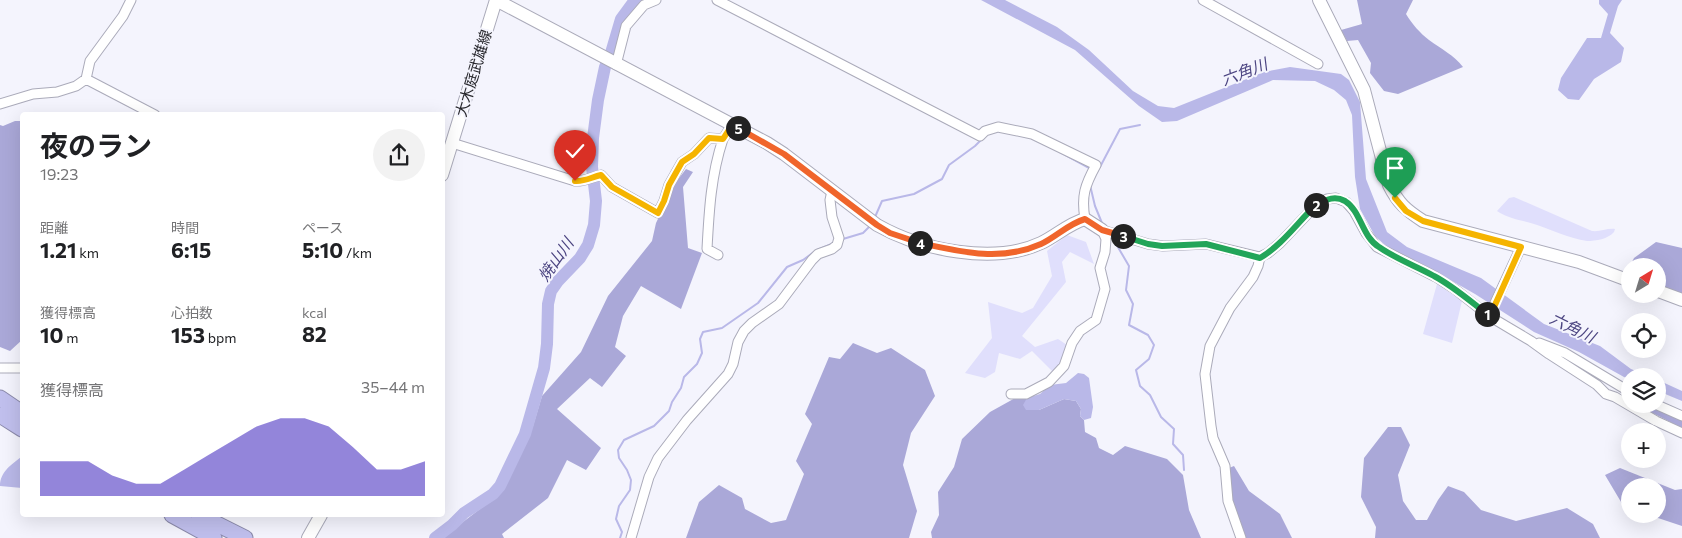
<!DOCTYPE html>
<html lang="ja">
<head>
<meta charset="utf-8">
<style>
	:root { --surface:#fff; --page:#f2f2f2; --text:#202124; --muted:#757577; --accent:#6652cb }
	body { margin:0; font-family:Commissioner,"Noto Sans JP",sans-serif; background:var(--page); color:var(--text); height:100vh; display:flex; flex-direction:column; font-size:19px; white-space:nowrap }
	* { box-sizing:border-box; margin:0 }
	p { font-size:16px; color:var(--muted) }
	.icon { flex:none; width:28px; height:28px; fill:none; stroke:currentColor; stroke-width:2; stroke-linecap:round; stroke-linejoin:round }
	.map { position:relative; flex:1; overflow:hidden }
	.panel { position:absolute; left:20px; top:112px; width:425px; height:405px; display:flex; flex-direction:column; background:var(--surface); border-radius:5px; box-shadow:0 5px 20px #0002 }
	.panel>* { flex:none }
	.needle { width:32px; rotate:38deg }
	.tools { position:absolute; left:1621px; top:258px; display:grid; gap:10px }
	.tools a { display:grid; place-items:center; width:45px; height:45px; border-radius:50%; background:var(--surface); box-shadow:0 5px 20px #0002; font-size:25px }
	.pin { position:absolute; display:grid; place-items:center; width:42px; height:42px; color:#fff; margin:-51px -21px; border-radius:50% 50% 50% 0; rotate:-45deg; box-shadow:0 0 5px #0007 }
	.pin .icon { rotate:45deg }
	.km { position:absolute; width:25px; height:25px; margin:-12px; border-radius:50%; background:#222; color:#fff; font-size:14px; line-height:25px; text-align:center }
	.round { display:grid; place-items:center; flex:none; width:52px; height:52px; border-radius:26px; background:var(--page) }
	.overview { display:flex; align-items:center; justify-content:space-between; height:85px; padding:0 20px }
	h1 { font-size:28px; font-weight:700; line-height:38px }
	.metrics { display:grid; grid-template-columns:repeat(3,1fr); gap:8px; height:85px; padding:5px 20px }
	.metrics div { display:grid; align-content:center }
	.metrics b { font-size:21px; font-weight:700 }
	.metrics small { font-size:14px; font-weight:400 }
	.metrics p { font-size:14px }
	.chart { height:140px; padding:10px 20px }
	.chart p { display:flex; justify-content:space-between }
	.chart svg { width:100%; height:90px; margin-top:5px; fill:var(--accent); opacity:.7 }
	.map>svg:first-child { display:block }
</style>
</head>
<body>
<div class="map">
<svg width="1682" height="538" viewBox="0 0 1682 538">
	<rect width="100%" height="100%" fill="#f4f4fd"/>
	<!-- green -->
	<path fill="#e0dffc" d="M1514,197L1592,231C1600,232 1607,228 1615,229L1614,232C1608,239 1596,241 1587,241C1569,238 1552,230 1534,224C1521,220 1509,219 1497,211L1509,198Z
		M1067,235L1086,242L1094,264L1070,252L1062,262L1066,282L1022,336L1035,347L1058,339L1067,345L1059,367L1053,372L1032,351L1020,359L999,353L995,372L985,378L965,373L992,338L988,302L1022,313L1033,308L1052,276L1047,251Z
		M1437,284L1462,301L1452,343L1423,334Z"/>
	<!-- forest -->
	<path fill="#aaa8d8" d="M1357,0H1413L1406,14C1412,24 1420,33 1429,40C1441,49 1454,55 1463,67L1398,94L1384,91L1370,73L1371,63L1358,40L1347,41L1341,30L1362,24Z
		M15,121H22V340L10,351L0,347V125L3,126Z
		M686,169L693,172L683,187L688,248L702,253L681,309L641,286L623,316L615,347L626,356L602,387L590,378L557,409L601,448L586,470L567,460L548,498L502,534L504,538H442L497,496L533,426L542,396L581,352L608,296L652,241L656,223L676,182Z
		M1656,242L1682,248V294L1658,285V266H1630V275L1626,274L1634,258Z
		M853,343L877,353L891,348L925,370L935,396L911,433L903,465L917,511L909,538H686L699,502L719,485L742,498L745,509L771,523L786,520L804,474L796,461L812,424L805,414L829,357L840,359Z
		M1017,397L1027,398L1039,410L1064,399L1076,401L1081,409L1080,416L1084,420L1085,432L1096,438L1099,448L1113,455L1125,446L1167,459L1183,475L1189,510L1201,538H932L931,532L939,515L938,492L954,467L962,439L990,412Z
		M1635,404H1648L1682,419V428Z
		M1388,427H1401L1410,445L1398,475L1403,501L1416,520H1427L1438,500L1448,486L1464,492L1481,510L1516,521L1567,508L1593,524L1600,538H1375L1376,527L1361,497L1364,458Z
		M1234,466L1249,491L1280,514L1292,538H1243L1229,497V468Z
		M1620,468L1675,490L1682,489V526L1646,514H1658V486H1630V512H1627L1605,475Z"/>
	<!-- water -->
	<path fill="#b9b8e8" d="M981,0H1005L1057,27L1089,50L1133,91L1158,106L1174,108L1264,72L1290,67L1341,74L1349,80L1360,102L1366,179L1387,232L1407,247L1481,278L1544,324L1600,346L1631,369L1648,376H1630V379L1624,377L1579,352L1534,332L1475,294L1422,264L1388,248L1375,236L1360,209L1355,177L1352,115L1346,100L1334,90L1315,81L1273,80L1177,121L1162,122L1139,106L1075,50Z
		M1599,0H1622L1618,6L1610,33L1624,48L1621,62L1594,79L1579,100L1568,99L1558,90L1561,78L1587,38H1601L1608,14L1599,4Z
		M1078,373L1084,374L1089,378L1093,407L1091,418L1084,420L1080,416L1081,409L1076,401L1064,399L1039,410H1026L1023,405L1027,398L1040,394L1050,385L1066,383Z
		M1658,380L1682,391V401L1658,391Z
		M21,457H22V488L0,486C0,472 11,465 21,457Z"/>
	<g fill="none" stroke-linecap="round" stroke-linejoin="round">
		<!-- stream -->
		<path stroke="#b9b8e8" stroke-width="2" d="M1060,152L1091,169
			M1100,167L1120,129L1140,125
			M1090,185L1095,206L1102,223
			M875,217L882,201L914,194L942,179L949,165L975,146L982,139
			M1112,237L1129,266L1126,290L1133,304L1129,325L1148,335L1154,345L1149,359L1136,370L1140,386L1150,395L1161,417L1174,429L1173,444L1183,455L1184,470
			M843,239L863,233L869,227
			M817,250L834,243
			M620,538L622,532L616,519L619,506L630,490L631,480L627,470L619,458L618,450L624,440L654,426L669,411L672,402L681,388L684,377L697,364L702,353L700,339L703,332L722,328L758,303L787,267L803,260L814,252"/>
		<!-- river -->
		<path stroke="#b9b8e8" stroke-width="12" d="M435,538L452,525L464,513L493,494L500,486L525,434L544,368L547,344L548,304L551,291L558,281L580,258L588,245L594,225L596,201L592,167L593,138L598,100L605,67L611,53L621,19L632,4L638,0"/>
		<!-- street casing -->
		<g stroke="#ababba" stroke-width="11">
			<path id="street" d="M717,0L980,136L985,131L998,127L1032,134L1096,165C1085,185 1081,196 1085,219
				M1203,0L1318,64
				M616,65L626,26L644,5L656,0
				M86,79L155,115
				M0,104L33,94L57,92L76,86L86,79L90,61L123,16L131,0
				M452,143L575,181C584,182 592,177 601,175L612,187L658,213L664,201L669,185L682,162L694,154L709,138L723,139L732,125
				M1102,230L1148,244L1163,246L1206,244L1260,257L1268,253L1280,243L1315,206L1327,199L1336,198L1346,202L1354,211L1366,233L1377,247L1436,277L1456,290L1489,316L1531,341L1549,354L1597,385L1606,394L1615,397L1656,421L1682,433
				M718,255L707,249C709,211 711,175 723,139
				M1489,316L1521,247
				M1539,343L1565,353L1630,392
				M0,368H22
				M1011,394H1026L1049,382L1064,366L1072,343L1080,331L1096,320L1105,289L1100,268L1105,252L1106,239L1102,230
				M1655,404L1682,416
				M631,538L649,477L658,458L687,420L728,374L733,364L738,342L744,331L752,323L779,304L812,260L818,254L832,249L837,245L839,238L832,217L830,200L832,191
				M1241,538L1228,501L1225,466L1213,438L1211,426L1205,374L1210,346L1230,308L1253,277L1258,266L1260,257"/>
		</g>
		<!-- secondary casing -->
		<g stroke="#ababba" stroke-width="14">
			<path id="secondary" d="M496,0L767,143L784,154L877,225C921,250 994,265 1041,243C1056,236 1068,224 1085,219L1102,230
				M1319,0L1364,90L1389,185C1398,203 1406,210 1423,221L1579,262L1630,281
				M442,175L496,0
				M1658,291L1682,300
				M308,538L321,515"/>
		</g>
		<!-- highway casing -->
		<g stroke="#8b8aaa" stroke-width="17">
			<path id="highway" d="M0,398L22,413
				M0,415L22,429
				M172,515L214,538
				M199,515L245,538"/>
		</g>
		<!-- street -->
		<use href="#street" stroke="#fff" stroke-width="9"/>
		<!-- secondary -->
		<use href="#secondary" stroke="#fff" stroke-width="12"/>
		<!-- highway -->
		<use href="#highway" stroke="#c0bfed" stroke-width="15"/>
	</g>
	<g fill="none" stroke-linecap="round" stroke-linejoin="round">
		<!-- split-1 casing -->
		<g stroke="#fff" stroke-width="10">
			<path id="split-1" d="M1395,198L1406,211L1423,221L1521,247L1490,316L1487,314"/>
		</g>
		<!-- split-2 casing -->
		<g stroke="#fff" stroke-width="10">
			<path id="split-2" d="M1316,205C1326,200 1334,195 1345,201C1361,211 1362,237 1379,247C1396,259 1416,266 1434,276C1453,286 1470,301 1487,314"/>
		</g>
		<!-- split-3 casing -->
		<g stroke="#fff" stroke-width="10">
			<path id="split-3" d="M1123,236L1148,244L1162,246L1206,244L1260,258C1282,245 1297,223 1316,205"/>
		</g>
		<!-- split-4 casing -->
		<g stroke="#fff" stroke-width="10">
			<path id="split-4" d="M920,243C961,252 1001,262 1041,244C1056,237 1068,224 1085,219L1102,230L1123,236"/>
		</g>
		<!-- split-5 casing -->
		<g stroke="#fff" stroke-width="10">
			<path id="split-5" d="M738,128L784,154L877,225L890,233L920,243"/>
		</g>
		<!-- split-6 casing -->
		<g stroke="#fff" stroke-width="10">
			<path id="split-6" d="M575,181C584,182 592,177 601,175L612,187L658,213L664,201L669,185L682,162L694,154L709,138L723,139L732,125L738,128"/>
		</g>
		<!-- split-1 -->
		<use href="#split-1" stroke="#f5b400" stroke-width="6"/>
		<!-- split-2 -->
		<use href="#split-2" stroke="#22a559" stroke-width="6"/>
		<!-- split-3 -->
		<use href="#split-3" stroke="#22a559" stroke-width="6"/>
		<!-- split-4 -->
		<use href="#split-4" stroke="#f0652b" stroke-width="6"/>
		<!-- split-5 -->
		<use href="#split-5" stroke="#f0652b" stroke-width="6"/>
		<!-- split-6 -->
		<use href="#split-6" stroke="#f5b400" stroke-width="6"/>
	</g>
	<g text-anchor="middle" dominant-baseline="central" stroke-width="4" stroke-linejoin="round" paint-order="stroke">
		<!-- street labels -->
		<g font-size="15" fill="#28282d" stroke="#f4f4fd">
			<text transform="translate(473 73) rotate(-73)">大木庭武雄線</text>
		</g>
		<!-- water labels -->
		<g font-size="16" font-style="italic" fill="#4b4481" stroke="#f4f4fd">
			<text transform="translate(1244 71) rotate(-21)">六角川</text>
			<text transform="translate(555 259) rotate(-55)">焼山川</text>
			<text transform="translate(1573 327) rotate(26)">六角川</text>
		</g>
	</g>
</svg>
<div class="tools">
<a><svg class="needle" viewBox="-14 -14 28 28"><path d="M0-13l5 13h-10z" fill="#e53935"/><path d="M0 13l5-13h-10z" fill="#757577"/></svg></a>
<a><svg class="icon" aria-label="locate" viewBox="0 0 24 24"><circle cx="12" cy="12" r="6"/><path d="M12 2v4M12 18v4M2 12h4M18 12h4"/></svg></a>
<a><svg class="icon" aria-label="layers" viewBox="0 0 24 24"><path d="M12 4l9 5-9 5-9-5zM3 14l9 5 9-5"/></svg></a>
<a>+</a>
<a>−</a>
</div>
<div class="pin" style="left:1395px;top:198px;background:#1e9e55"><svg class="icon" aria-label="arrive" viewBox="0 0 24 24"><path d="M6 21V4h12l-3 4 3 4H6"/></svg></div>
<div class="pin" style="left:575px;top:181px;background:#d93025"><svg class="icon" aria-label="check" viewBox="0 0 24 24"><path d="M5 12l5 5 9-10"/></svg></div>
<b class="km" style="left:1487px;top:314px">1</b>
<b class="km" style="left:1316px;top:205px">2</b>
<b class="km" style="left:1123px;top:236px">3</b>
<b class="km" style="left:920px;top:243px">4</b>
<b class="km" style="left:738px;top:128px">5</b>
<section class="panel">
<div class="overview"><div><h1>夜のラン</h1><p>19:23</p></div><a class="round"><svg class="icon" aria-label="share" viewBox="0 0 24 24"><path d="M12 15V3M7 8l5-5 5 5M5 13v7h14v-7"/></svg></a></div>
<div class="metrics">
<div><p>距離</p><b>1.21<small> km</small></b></div>
<div><p>時間</p><b>6:15</b></div>
<div><p>ペース</p><b>5:10<small> /km</small></b></div>
</div>
<div class="metrics">
<div><p>獲得標高</p><b>10<small> m</small></b></div>
<div><p>心拍数</p><b>153<small> bpm</small></b></div>
<div><p>kcal</p><b>82</b></div>
</div>
<div class="chart"><p><span>獲得標高</span>35–44 m</p>
<svg viewBox="0 0 160 44" preserveAspectRatio="none"><path d="M0 44V27L10 27L20 27L30 34L40 38L50 38L60 31L70 24L80 17L90 10L100 6L110 6L120 10L130 20L140 31L150 31L160 27V44z"/></svg>
</div>
</section>
</div>
</body>
</html>
